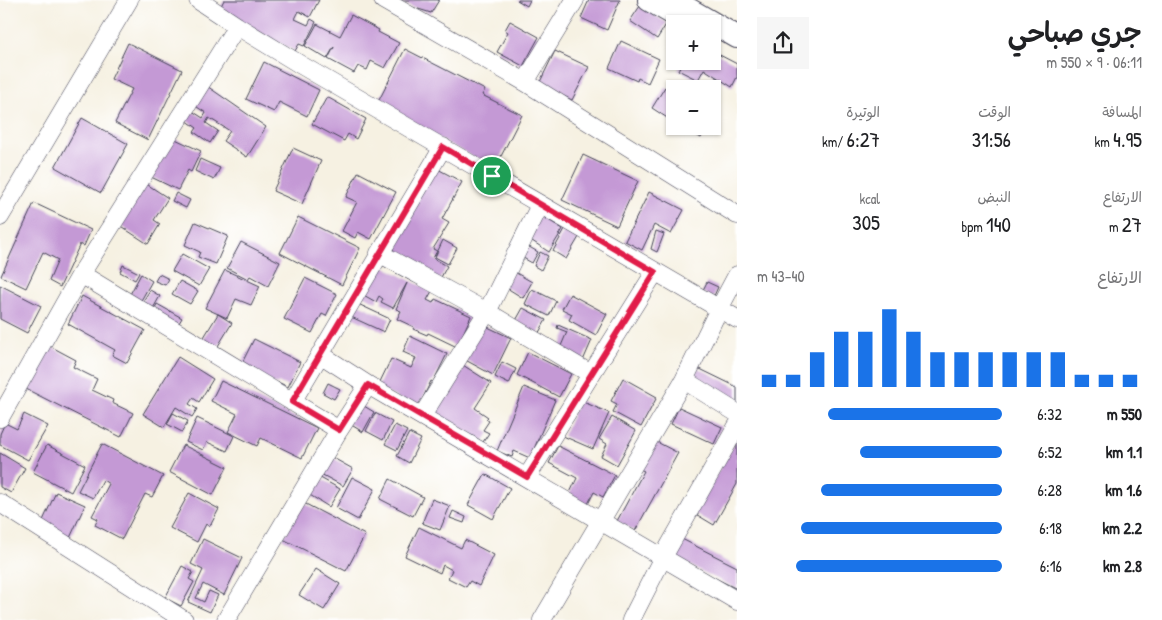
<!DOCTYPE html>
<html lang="ar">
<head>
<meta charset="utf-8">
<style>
	:root { --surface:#fff; --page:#f6f6f6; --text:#202124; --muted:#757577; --accent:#1a73e8 }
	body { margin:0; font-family:"Patrick Hand","Playpen Sans Arabic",sans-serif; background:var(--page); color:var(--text); direction:rtl; height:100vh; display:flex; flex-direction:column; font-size:19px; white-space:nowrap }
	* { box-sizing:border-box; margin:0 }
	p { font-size:16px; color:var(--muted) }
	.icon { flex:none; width:28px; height:28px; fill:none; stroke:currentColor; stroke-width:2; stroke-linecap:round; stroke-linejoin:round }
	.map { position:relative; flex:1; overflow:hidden; direction:ltr }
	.sheet { display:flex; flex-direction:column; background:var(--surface); width:425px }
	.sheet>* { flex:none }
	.controls { position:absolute; left:666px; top:15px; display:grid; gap:10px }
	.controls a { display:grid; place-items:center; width:55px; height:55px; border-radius:0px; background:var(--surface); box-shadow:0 1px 4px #0004; font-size:25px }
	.pin { position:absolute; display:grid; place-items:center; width:42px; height:42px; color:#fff; margin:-21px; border:2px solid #fff; border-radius:50%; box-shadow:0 1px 5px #0007 }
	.round { display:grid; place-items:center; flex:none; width:52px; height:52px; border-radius:0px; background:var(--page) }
	.summary { display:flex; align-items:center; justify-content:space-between; height:85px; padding:0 20px }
	h1 { font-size:28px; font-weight:600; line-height:38px }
	.figures { display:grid; grid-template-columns:repeat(3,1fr); gap:8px; height:85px; padding:5px 20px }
	.figures div { display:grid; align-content:center }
	.figures b { font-size:21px; font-weight:600 }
	.figures small { font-size:14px; font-weight:400 }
	.figures p { font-size:14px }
	.chart { height:140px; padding:10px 20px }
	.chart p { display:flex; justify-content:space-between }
	.chart svg { width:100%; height:90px; margin-top:5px; stroke:var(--accent); stroke-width:6 }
	ul { padding:0 20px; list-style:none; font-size:16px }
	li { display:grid; grid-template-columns:80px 60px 1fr; align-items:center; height:38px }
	li i { height:12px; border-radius:6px; background:var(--accent) }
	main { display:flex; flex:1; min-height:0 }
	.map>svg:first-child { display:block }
</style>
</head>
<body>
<main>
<section class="sheet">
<div class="summary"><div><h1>جري صباحي</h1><p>06:11 · 9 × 550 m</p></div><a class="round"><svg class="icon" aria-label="share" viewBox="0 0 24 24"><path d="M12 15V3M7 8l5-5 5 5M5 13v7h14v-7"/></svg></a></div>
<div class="figures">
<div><p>المسافة</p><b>4.95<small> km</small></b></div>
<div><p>الوقت</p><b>31:56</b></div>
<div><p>الوتيرة</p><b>6:27<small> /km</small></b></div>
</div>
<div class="figures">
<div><p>الارتفاع</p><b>27<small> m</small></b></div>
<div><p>النبض</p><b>140<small> bpm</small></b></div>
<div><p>kcal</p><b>305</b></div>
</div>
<div class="chart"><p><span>الارتفاع</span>40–43 m</p>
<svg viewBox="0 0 160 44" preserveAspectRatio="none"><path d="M5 44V38M15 44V38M25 44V27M35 44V17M45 44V17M55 44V6M65 44V17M75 44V27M85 44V27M95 44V27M105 44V27M115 44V27M125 44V27M135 44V38M145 44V38M155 44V38"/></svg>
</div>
<ul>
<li><b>550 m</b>6:32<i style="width:71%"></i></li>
<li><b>1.1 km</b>6:52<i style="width:58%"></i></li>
<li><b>1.6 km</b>6:28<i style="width:74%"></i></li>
<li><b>2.2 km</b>6:18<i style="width:82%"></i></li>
<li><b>2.8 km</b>6:16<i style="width:84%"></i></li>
</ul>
</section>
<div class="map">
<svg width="737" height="620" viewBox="0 0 737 620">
	<rect width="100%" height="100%" fill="#fff"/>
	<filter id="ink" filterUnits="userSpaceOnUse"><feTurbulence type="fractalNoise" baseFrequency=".02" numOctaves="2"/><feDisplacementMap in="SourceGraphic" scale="10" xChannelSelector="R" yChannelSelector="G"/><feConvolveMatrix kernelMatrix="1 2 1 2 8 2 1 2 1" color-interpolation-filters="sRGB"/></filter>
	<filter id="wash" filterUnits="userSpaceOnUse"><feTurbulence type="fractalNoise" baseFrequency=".0096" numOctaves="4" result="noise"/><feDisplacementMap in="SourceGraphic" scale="20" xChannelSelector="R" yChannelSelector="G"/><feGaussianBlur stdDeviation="1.12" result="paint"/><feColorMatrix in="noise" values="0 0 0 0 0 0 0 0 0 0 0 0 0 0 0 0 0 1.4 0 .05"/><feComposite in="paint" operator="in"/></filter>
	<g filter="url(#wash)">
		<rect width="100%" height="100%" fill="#f6f1e2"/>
		<g id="blocks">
			<!-- building -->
			<path fill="#c499d5" d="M224,0H319L310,17L299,11L295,19L308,25L311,19L316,22L304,46L299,44L295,51L218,12Z
				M398,0H439L431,13L412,7Z
				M517,0H530L527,6Z
				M589,0H620L607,30L581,18Z
				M640,6L667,23L657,39L630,21Z
				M351,15L379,30L378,32L399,43L385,68L371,61L367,70L358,66L354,73L328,59L334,47L327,59L305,46L317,24L340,36Z
				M510,21L539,37L523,66L497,52L508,32L505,30Z
				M621,41L659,59L648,83L638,78L637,81L609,68Z
				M128,43L182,70L148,140L115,123L132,89L111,79Z
				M405,49L485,90L482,95L522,115L495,168L376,106Z
				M555,51L589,67L572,100L539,84Z
				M712,51L737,64V77L732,87L704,69L698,80L678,70L683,61H712Z
				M264,62L319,90L307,116L279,102L274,112L246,99Z
				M204,84L266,127L247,157L223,141L230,131L209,118L206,123L218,131L210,143L194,132L197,128L183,118L189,109L203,118L206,113L191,103Z
				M665,87L675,93V123L652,108Z
				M327,97L366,119L356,139L348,134L344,141L312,124Z
				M82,118L128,144L101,193L55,167Z
				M681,126H708L701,138Z
				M171,137L201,151L191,172L188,170L178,190L151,177Z
				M293,148L321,161L302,204L273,191Z
				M583,155L638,181L617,226L562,200Z
				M200,159L220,168L214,180L195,171Z
				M432,166L462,182L442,219L449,223L433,249L437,251L433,258L447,266L438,283L391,255L394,250L389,247Z
				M358,172L396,192L371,239L358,232L355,238L342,231L357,202L346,197Z
				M142,181L168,198L154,220L160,224L148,244L116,223Z
				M649,192L684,210L671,234L654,225L642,250L625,241Z
				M176,193L190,200L186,208L172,201Z
				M34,203L91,230L84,246L80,244L60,287L49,281L58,260L43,252L26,288L1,276Z
				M540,215L563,229L549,252L526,237Z
				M298,217L360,248L342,285L280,253Z
				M195,222L228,236L216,264L198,257L200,252L185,245Z
				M565,229L579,237L566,259L553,251Z
				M656,231L664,234L657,252L651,249Z
				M443,240L457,248L448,264L435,257Z
				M241,242L280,262L268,286L250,276L248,279L227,268Z
				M524,244L538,252L532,263L518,255Z
				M540,252L548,256L541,270L534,266Z
				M182,254L209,269L199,286L172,271Z
				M378,263L409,280L432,291L427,300L433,303L435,299L471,316L457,347L428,333L427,335L413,329L414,327L397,319L401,311L396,309L407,283L393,308L381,302L383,299L379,296L376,302L360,293Z
				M123,265L139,273L135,280L120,272Z
				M225,270L260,286L251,305L236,299L227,318L205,308Z
				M511,270L532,282L523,298L502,285Z
				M141,274L152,281L139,304L128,298Z
				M159,274L169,279L165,285L155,281Z
				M305,278L337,294L326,316L322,314L312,333L284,319Z
				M180,281L198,291L190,304L172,294Z
				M707,282L718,287L713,298L702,292Z
				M0,285L41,306L27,333L0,319Z
				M532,289L556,301L549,316L525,304Z
				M150,290L160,296L151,312L140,306Z
				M570,294L607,314L596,335L569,320L572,314L562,309Z
				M82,296L145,330L127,363L112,355L115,350L68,324Z
				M356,303L390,319L384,332L349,316Z
				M157,304L182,318L176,328L152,314Z
				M523,308L546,320L537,336L514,324Z
				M218,314L232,323L215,351L201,342Z
				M475,321L511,338L493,375L458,356Z
				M558,325L592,340L582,363L558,353L567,332L557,328Z
				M410,336L447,354L433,382L431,381L418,408L377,388L391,359L411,368L416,358L403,352Z
				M254,339L300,362L288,387L278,382L277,385L240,367Z
				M48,345L76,360L73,367L97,379L92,390L113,400L112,403L133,413L121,437L26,389Z
				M528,352L571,374L559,397L517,375Z
				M178,357L213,379L199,402L193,398L189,404L197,409L192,417L176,407L164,427L143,414Z
				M455,360L491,383L475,408L488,417L486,419L489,421L483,430L489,433L483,442L471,435L466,443L426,416Z
				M502,362L516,369L509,384L495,377Z
				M698,368L737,387V409L689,386Z
				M623,378L657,397L641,427L613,412L617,404L611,401Z
				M221,381L317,428L302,458L261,438L257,446L228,432L237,414L211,401Z
				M328,383L340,389L334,399L323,393Z
				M524,387L555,400L530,458L514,451L512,457L497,451Z
				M579,400L609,413L593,449L563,436Z
				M359,403L374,412L363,432L348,423Z
				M679,407L722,427L714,444L671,424Z
				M173,413L188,421L182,432L167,424Z
				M375,413L392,422L383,440L366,431Z
				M24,414L48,426L28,460L0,445V434L5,423L17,429Z
				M612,417L636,431L617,465L601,456L607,444L599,439Z
				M197,418L234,436L227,451L207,442L203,450L186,442Z
				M395,425L407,431L397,450L385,444Z
				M409,433L421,439L409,463L397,456Z
				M737,439V484L714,525L694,513Z
				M655,441L678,453L635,531L617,521L644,471L640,469Z
				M102,444L163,476L152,497L145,494L122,539L95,525L98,519L92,516L109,484L103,480L93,498L78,491Z
				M47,445L85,465L71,492L33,472Z
				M183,445L227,467L213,495L169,472Z
				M558,446L615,475L603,497L594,492L586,508L567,499L577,478L549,463Z
				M0,453L25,468L11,493L0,487Z
				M326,454L353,469L343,486L317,472Z
				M485,474L510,488L493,519L468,505Z
				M315,475L340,489L329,507L305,492Z
				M352,477L375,489L358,520L336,508Z
				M390,479L423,497L413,516L380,499Z
				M56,492L85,505L70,538L41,525Z
				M189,493L219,509L210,526L206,524L197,542L170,528Z
				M432,499L450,506L440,530L422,523Z
				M302,502L365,535L346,571L283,539Z
				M453,511L466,517L464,523L450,518Z
				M419,527L461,548L465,540L494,555L479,586L470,581L466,587L448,578L452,570L443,565L440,573L405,556Z
				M674,535L737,567V589L665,553Z
				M203,539L242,558L224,595L203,584L196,598L204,602L209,591L218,595L210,612L188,602L203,570L191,564Z
				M182,566L193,572L189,579L194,582L181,606L165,598Z
				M316,569L340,584L324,610L299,595Z"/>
		</g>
	</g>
	<g filter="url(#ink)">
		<use href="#blocks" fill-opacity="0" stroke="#424154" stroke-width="1"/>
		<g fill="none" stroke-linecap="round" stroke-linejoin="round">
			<!-- minor casing -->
			<g stroke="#424154" stroke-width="19">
				<path id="minor" d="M198,0L237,26L301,65L737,319
					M383,0L525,82L737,215
					M525,82L575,0
					M0,217L129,0
					M379,253L487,312L591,374
					M81,274L339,430
					M320,354L368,385L737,601
					M684,380L737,413
					M292,402L443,147
					M422,416L487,312L540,205
					M0,418L81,274L237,26
					M527,477L655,272
					M0,503L184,620
					M226,620L339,430L368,385
					M542,620L684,380L719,309L737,275
					M631,620L663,557L737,426"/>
			</g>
			<!-- major casing -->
			<g stroke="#424154" stroke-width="24">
				<path id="major" d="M649,0L685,21
					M673,0L737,37"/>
			</g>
			<!-- minor -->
			<use href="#minor" stroke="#fff" stroke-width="18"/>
			<!-- major -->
			<use href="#major" stroke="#fff" stroke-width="22"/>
		</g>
	</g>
	<g fill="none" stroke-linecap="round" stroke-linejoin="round" filter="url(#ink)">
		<!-- route casing -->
		<g stroke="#fff" stroke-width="10">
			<path id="route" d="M443,147L655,272L527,477L368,385L339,430L292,402Z"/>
		</g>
		<!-- route -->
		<use href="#route" stroke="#e11d48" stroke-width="6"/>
	</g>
</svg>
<div class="controls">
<a>+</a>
<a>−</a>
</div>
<div class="pin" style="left:492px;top:176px;background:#1e9e55"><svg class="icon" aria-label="arrive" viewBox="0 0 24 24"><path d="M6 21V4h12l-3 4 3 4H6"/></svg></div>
</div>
</main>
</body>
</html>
